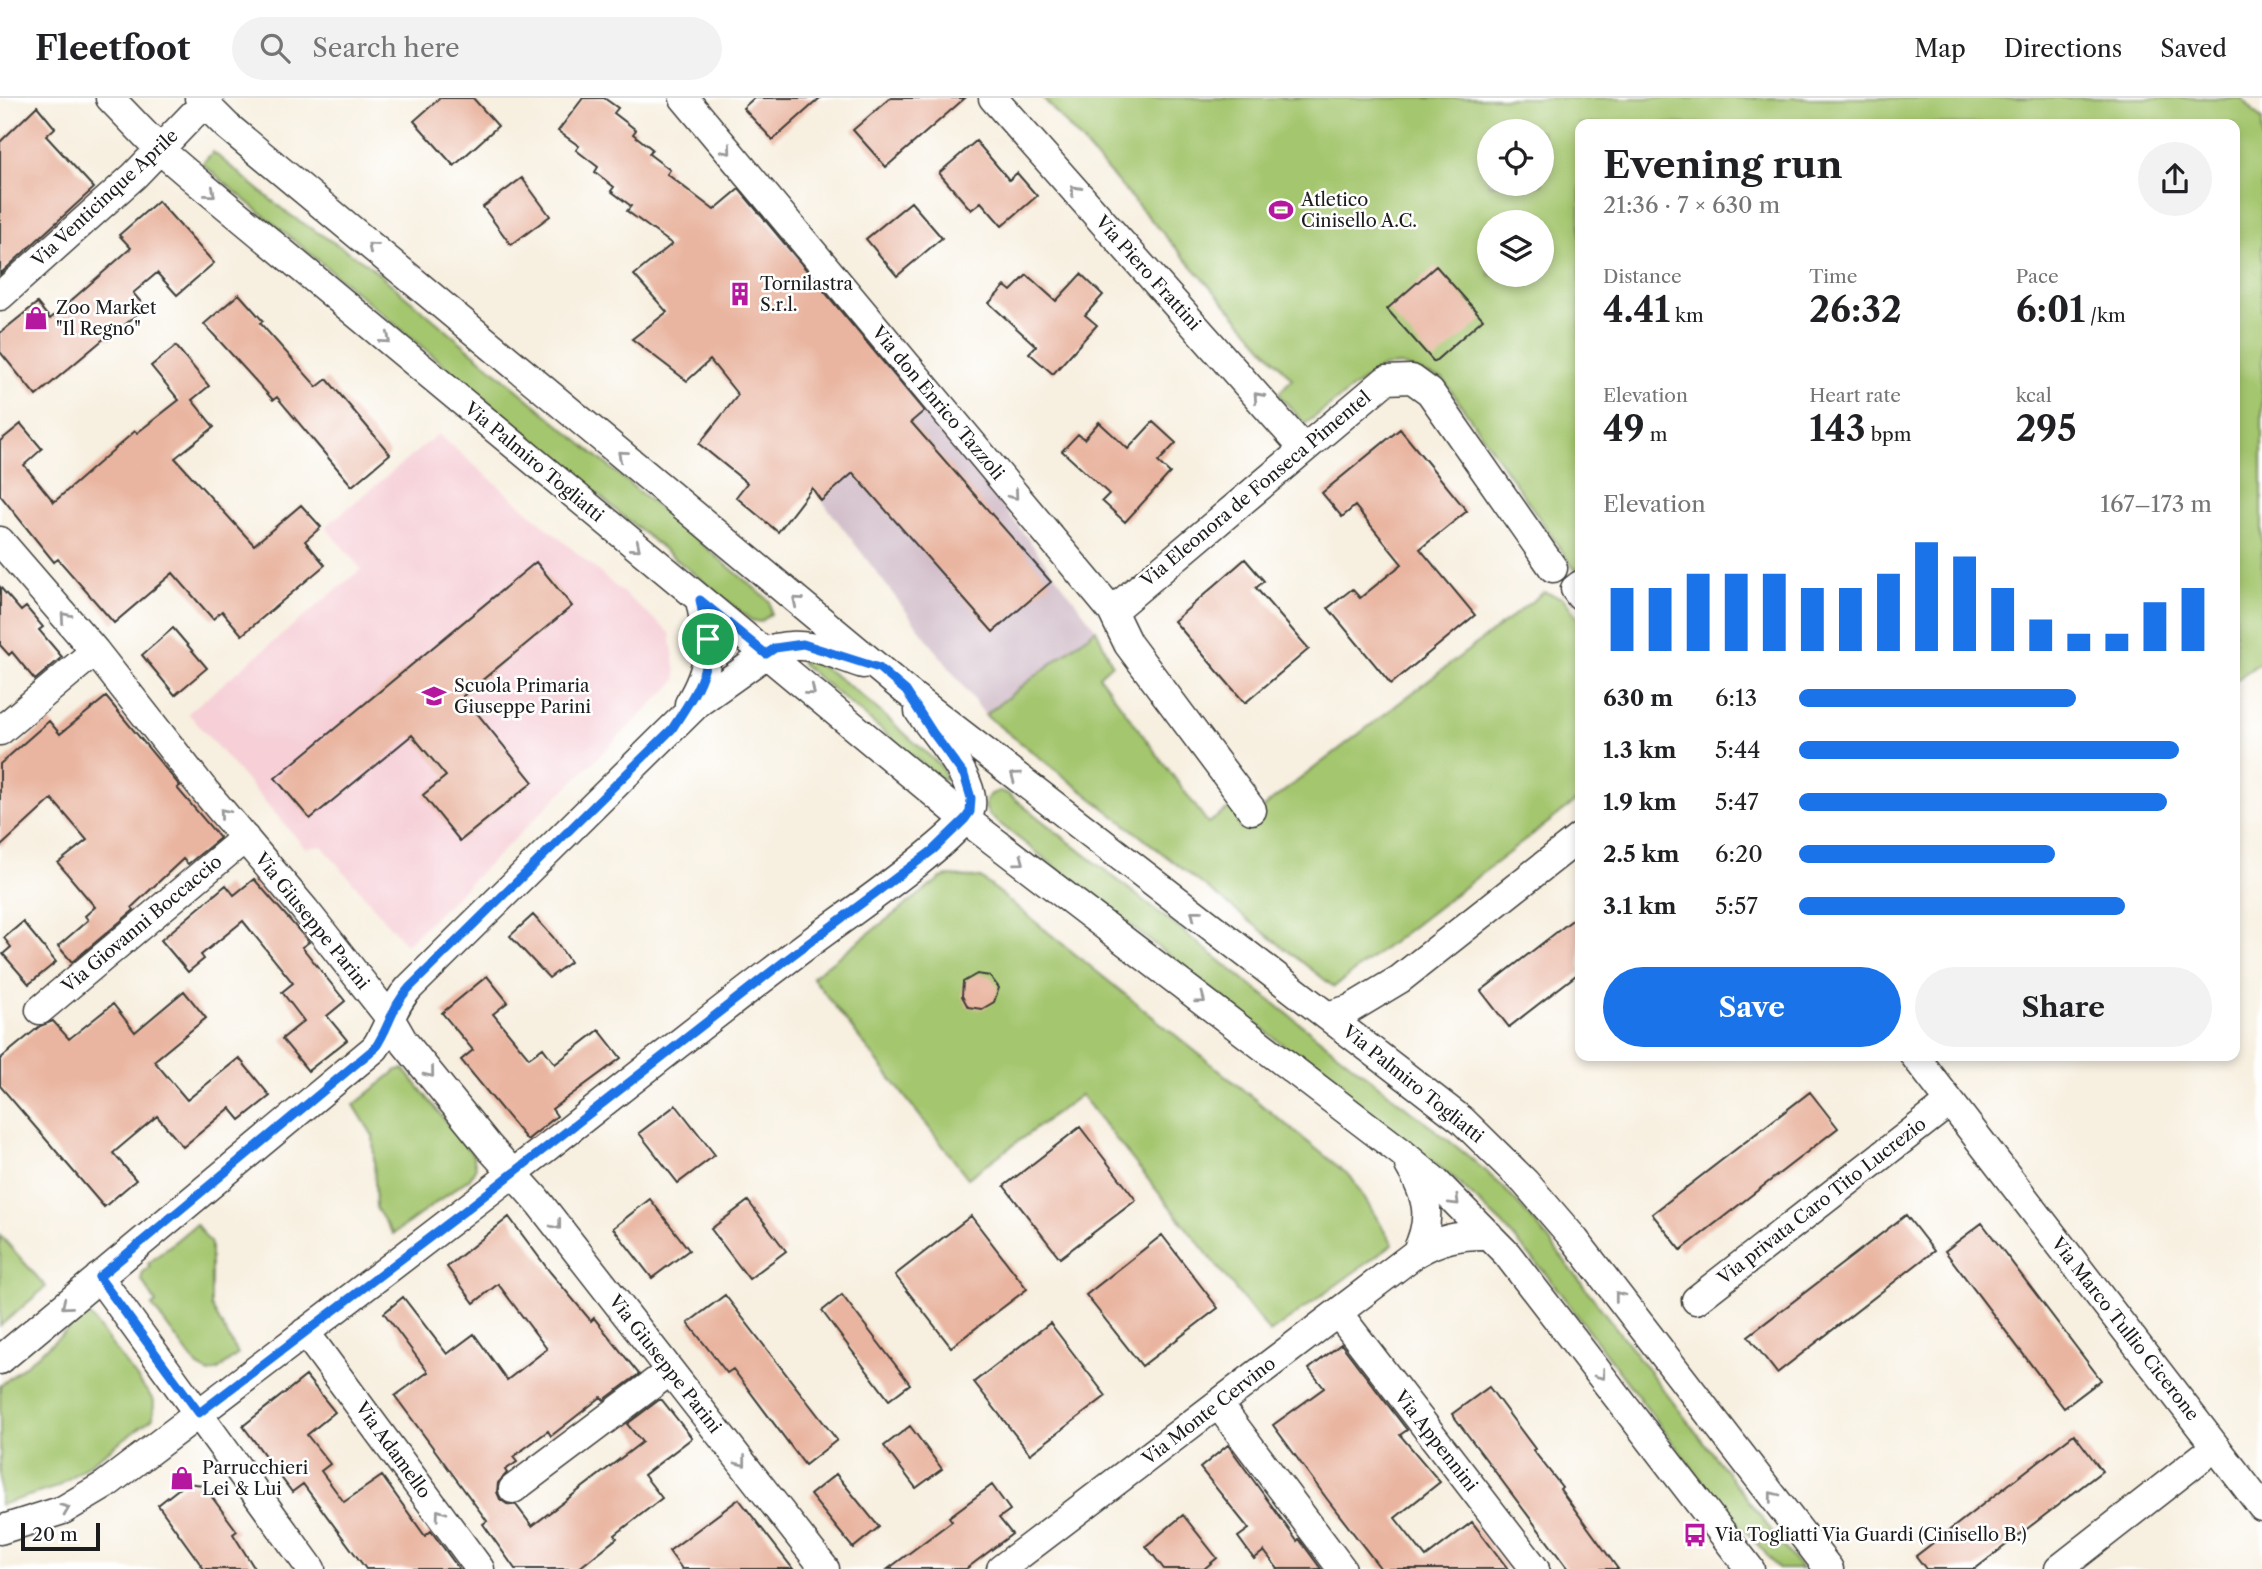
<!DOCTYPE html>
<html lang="en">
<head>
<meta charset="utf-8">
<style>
	:root { --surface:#fff; --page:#f2f2f2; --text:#202124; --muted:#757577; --line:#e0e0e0; --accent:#1a73e8 }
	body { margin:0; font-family:"Libre Caslon Text",serif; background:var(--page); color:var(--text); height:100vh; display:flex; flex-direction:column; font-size:26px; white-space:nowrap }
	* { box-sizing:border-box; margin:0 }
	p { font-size:23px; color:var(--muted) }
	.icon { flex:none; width:38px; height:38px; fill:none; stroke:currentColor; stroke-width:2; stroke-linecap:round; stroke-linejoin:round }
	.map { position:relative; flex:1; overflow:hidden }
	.panel { position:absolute; left:1575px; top:21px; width:665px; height:942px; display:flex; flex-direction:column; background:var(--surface); border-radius:14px; box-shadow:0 4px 10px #0003 }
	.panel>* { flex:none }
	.fabs { position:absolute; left:1477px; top:21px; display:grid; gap:14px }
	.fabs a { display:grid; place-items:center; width:77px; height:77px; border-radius:50%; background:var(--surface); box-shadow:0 4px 10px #0003; font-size:35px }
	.scale { position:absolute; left:21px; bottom:18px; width:79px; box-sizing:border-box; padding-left:7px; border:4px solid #1c1c1c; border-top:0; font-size:19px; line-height:24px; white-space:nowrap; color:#1c1c1c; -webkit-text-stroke:5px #fff; paint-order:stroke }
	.pin { position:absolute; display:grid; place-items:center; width:60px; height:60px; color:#fff; margin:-30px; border:4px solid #fff; border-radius:50%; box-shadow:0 2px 7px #0007 }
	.round { display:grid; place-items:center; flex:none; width:74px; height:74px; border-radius:37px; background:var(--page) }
	.overview { display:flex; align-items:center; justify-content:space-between; height:119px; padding:0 28px }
	h1 { font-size:38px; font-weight:700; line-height:52px }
	.metrics { display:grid; grid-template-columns:repeat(3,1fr); gap:10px; height:119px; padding:7px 28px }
	.metrics div { display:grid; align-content:center }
	.metrics b { font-size:35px; font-weight:700 }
	.metrics small { font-size:19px; font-weight:400 }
	.metrics p { font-size:19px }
	.chart { height:196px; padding:14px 28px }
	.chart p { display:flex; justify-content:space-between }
	.chart svg { width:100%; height:126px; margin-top:7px; stroke:var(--accent); stroke-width:6 }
	.action { display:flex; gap:14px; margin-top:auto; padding:14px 28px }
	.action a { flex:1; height:80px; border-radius:42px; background:var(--accent); color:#fff; font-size:28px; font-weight:700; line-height:80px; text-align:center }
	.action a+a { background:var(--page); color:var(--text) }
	ul { padding:0 28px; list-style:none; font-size:23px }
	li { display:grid; grid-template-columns:112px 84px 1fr; align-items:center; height:52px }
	li i { height:18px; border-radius:9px; background:var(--accent) }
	header { display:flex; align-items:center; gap:42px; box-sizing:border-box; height:98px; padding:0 35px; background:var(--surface); border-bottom:2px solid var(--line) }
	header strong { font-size:33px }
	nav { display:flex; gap:38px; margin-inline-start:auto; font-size:24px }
	.search { width:490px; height:63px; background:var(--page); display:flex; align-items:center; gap:18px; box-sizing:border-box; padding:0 24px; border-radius:38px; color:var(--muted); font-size:26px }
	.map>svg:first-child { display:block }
</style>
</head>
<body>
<header>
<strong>Fleetfoot</strong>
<div class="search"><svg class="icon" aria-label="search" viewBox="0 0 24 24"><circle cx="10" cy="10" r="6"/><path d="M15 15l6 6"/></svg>Search here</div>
<nav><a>Map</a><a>Directions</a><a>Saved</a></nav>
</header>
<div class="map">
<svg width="2262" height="1471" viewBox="0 0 2262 1471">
	<rect width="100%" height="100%" fill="#fff"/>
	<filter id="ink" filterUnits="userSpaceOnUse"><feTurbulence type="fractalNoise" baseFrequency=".0143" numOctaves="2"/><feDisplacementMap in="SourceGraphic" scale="14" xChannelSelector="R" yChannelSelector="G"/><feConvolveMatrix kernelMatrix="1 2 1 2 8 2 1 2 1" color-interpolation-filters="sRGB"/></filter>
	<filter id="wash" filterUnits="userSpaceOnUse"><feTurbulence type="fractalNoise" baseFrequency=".00686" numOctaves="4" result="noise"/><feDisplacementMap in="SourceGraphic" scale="28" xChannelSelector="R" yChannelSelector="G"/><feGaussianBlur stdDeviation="1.57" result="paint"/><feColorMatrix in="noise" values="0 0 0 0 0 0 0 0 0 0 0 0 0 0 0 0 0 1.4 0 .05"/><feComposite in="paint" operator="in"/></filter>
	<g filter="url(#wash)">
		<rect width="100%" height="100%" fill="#f7efdf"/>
		<!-- built -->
		<path fill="#f6cfd7" d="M438,336L670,535L677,582L406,847L322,748L305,750L188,615L361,471L325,429Z"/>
		<!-- industrial -->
		<path fill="#d1bdc9" d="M739,91L928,309L1096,531L985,617L769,333L710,262L634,177Z"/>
		<!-- green -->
		<path fill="#a4c66e" stroke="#607145" stroke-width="2" fill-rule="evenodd" d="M1043,0H2242L2262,22V563L2235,583V26H1580V468L1575,472L1443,281L1400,267L1382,269L1305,326L1278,296L1292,281ZM1489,33H1542V86H1489ZM1489,124H1542V177H1489Z
			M213,54L287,115L366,165L765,499L770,504L771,516L760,524L751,522L619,415L558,362L202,66Z
			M1544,494L1563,500L1580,523V700L1334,889L985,617L1096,531L1112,566L1099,578L1208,725L1233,708L1247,726L1270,704Z
			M804,562C828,561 917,648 941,668L946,681H941L804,568L801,563Z
			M1000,693L1008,696L1467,1057L1502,1088L1537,1127L1801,1471H1778L1753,1440L1732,1423L1545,1175L1503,1127L1451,1078L990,718C981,707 985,696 1000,693Z
			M948,778L981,780L1351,1079L1393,1146L1270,1235L1081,997L968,1080L812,879L941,780Z
			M404,971L473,1057L476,1069L470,1080L393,1136L376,1110L373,1038L354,1007L397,972Z
			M196,1126L211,1146V1208L238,1256L218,1272L209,1275L198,1269L152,1208L156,1205L141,1181L143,1174L150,1169L148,1166Z
			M0,1137L46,1189L0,1228Z
			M88,1215L154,1303L153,1320L57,1389L0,1407V1288Z"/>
		<g id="blocks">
			<!-- building -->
			<path fill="#e9b5a0" d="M440,0H473L498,28L454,68L414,23Z
				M583,0H604L618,10L614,15L636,32L633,36L652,51L649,56L670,72L667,76L714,112L739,91L924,313L911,324L1051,484L993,534L853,375L821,403L812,390L778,434L736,399L747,385L699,346L738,297L710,262L687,283L632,241L667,214L634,177L672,146L627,113L631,108L611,93L614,89L595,74L598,69L576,52L579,48L558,33Z
				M754,0H820L773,42L743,10Z
				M890,0H965L886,69L853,32Z
				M37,8L55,30L46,38L94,90L0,176V44Z
				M976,43L1009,82L1017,75L1037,98L1002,128L981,104L971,112L939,75Z
				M522,80L550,118L511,147L483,109Z
				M158,103L214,165L177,197L157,175L133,195L145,209L108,242L106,239L36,298L0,254V235L37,205L50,221L131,150L119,137Z
				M911,104L942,140L897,178L866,141Z
				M1436,168L1483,221L1434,264L1387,211Z
				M1081,176L1103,197L1085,217L1097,227L1053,276L1029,255L1036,248L989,205L1005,188L1011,193L1027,177L1056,203Z
				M239,196L263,223L260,225L317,289L327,281L390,356L352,388L277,299L273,302L204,226Z
				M176,248L209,288L192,302L214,329L175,360L254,447L301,407L321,429L305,443L325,467L242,537L222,513L213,521L173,475L114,525L58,461L54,464L0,397V343L21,326L42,351L24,367L54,404L135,333L137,335L179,302L151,268Z
				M1099,324L1128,351L1153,324L1176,345L1158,364L1170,375L1125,424L1102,403L1109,396L1062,353L1078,336L1084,341Z
				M1400,331L1467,413L1420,451L1475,517L1391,586L1328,510L1352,491L1360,500L1402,466L1355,408L1342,419L1322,395Z
				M1245,461L1264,483L1256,490L1309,551L1245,605L1174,523Z
				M536,464L572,508L463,598L533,684L460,743L423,697L446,678L412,637L310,721L275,680Z
				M0,489L21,513L26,509L43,529L39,532L62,559L35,582L12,554L9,557L0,547Z
				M173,530L207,570L175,597L142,557Z
				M106,599L180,688L177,690L220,740L188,766L183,761L132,809L134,812L72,864L58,848L88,822L85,818L95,809L58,765L87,742L52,701L0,749V666L49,623L60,636Z
				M254,781L309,844L302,849L345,903L327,918L347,942L308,973L282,941L304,923L282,894L293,885L243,823L201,857L204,861L188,874L161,842L226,787L234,797Z
				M1580,816V874L1509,929L1481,893Z
				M533,817L553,839L570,864L549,880L510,838Z
				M23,824L56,864L29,886L3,856L11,849L4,840Z
				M977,876L990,878L999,890L994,904L982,911L968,909L962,898L963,884Z
				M487,878L508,904L493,916L529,960L543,950L555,966L599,932L621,960L552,1011L557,1018L527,1042L461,962L473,952L442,915Z
				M184,893L206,920L154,963L187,1002L239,960L270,998L240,1022L230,1010L183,1049L157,1018L113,1055L136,1082L104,1109L0,988V961L40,928L53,923L69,941L113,906L135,934Z
				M1810,994L1838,1030L1681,1152L1652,1116Z
				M676,1007L715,1057L678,1085L639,1035Z
				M1080,1029L1136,1102L1060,1160L1004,1088Z
				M650,1101L689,1152L652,1180L613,1130Z
				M748,1103L786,1153L749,1181L711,1131Z
				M1906,1117L1934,1153L1777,1275L1748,1238Z
				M971,1118L1027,1191L951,1249L895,1177Z
				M509,1119L550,1174L591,1223L594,1220L639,1276L604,1302L601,1299L551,1338L548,1333L513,1359L517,1364L505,1372L507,1375L498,1385L497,1394L500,1401L507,1406L516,1407L532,1428L642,1344L627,1326L659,1302H662L692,1340L644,1377L662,1400L615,1437L617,1440L578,1471H515L483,1426L487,1423L395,1298L428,1274L384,1215L403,1199L447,1256L474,1236L507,1282L547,1251L498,1186L474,1205L447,1169Z
				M1982,1125L2101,1282L2064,1310L1945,1153Z
				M1162,1137L1218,1210L1142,1268L1086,1197Z
				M725,1197L837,1342L805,1367L733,1271L727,1275L688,1225Z
				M842,1197L910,1286L889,1302L822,1213Z
				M1050,1225L1106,1298L1030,1356L974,1284Z
				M1341,1246L1407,1332L1400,1337L1440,1384L1395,1420L1426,1459L1472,1424L1508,1471H1381L1327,1401L1273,1327L1324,1290L1309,1271Z
				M306,1278L335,1314L307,1337L330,1366L321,1373L344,1404L382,1378L425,1438L431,1433L459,1471H366L303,1386L292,1394L243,1328Z
				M1489,1289L1535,1351L1533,1352L1562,1389L1560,1391L1618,1471H1568L1452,1316Z
				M910,1328L942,1371L916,1390L884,1348Z
				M2074,1336L2102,1373L1975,1471H1926L1916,1458Z
				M1228,1347L1297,1443L1299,1441L1321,1471H1278L1264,1453L1254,1461L1238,1439L1249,1431L1200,1370Z
				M836,1376L879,1429L853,1450L810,1397Z
				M186,1385L203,1387L237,1433L233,1436L255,1471H204L158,1407Z
				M992,1387L1010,1412L999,1420L1012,1436L966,1471H888L952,1423L949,1419Z
				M739,1401L793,1471H682L669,1453Z
				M1183,1417L1217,1460L1204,1471H1164L1146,1448Z"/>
		</g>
	</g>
	<g filter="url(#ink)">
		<use href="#blocks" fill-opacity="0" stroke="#3d3c39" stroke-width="2"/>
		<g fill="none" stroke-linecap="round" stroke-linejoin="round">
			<!-- minor casing -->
			<g stroke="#3d3c39" stroke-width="31">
				<path id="minor" d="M110,0L159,51L187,75L965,721L1401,1054L1435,1083L1507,1156L1750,1471
					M199,0L227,28L906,593L1462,1022L1525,1084L1575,1142L1829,1471
					M684,0L1112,513L1128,546L1252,712
					M993,0L1303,350
					M0,198L134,78L209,0
					M0,443L95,553L204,692L305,812L390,920L404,944L489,1049L536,1101L825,1471
					M1580,487L1575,491L1580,498
					M1112,513L1386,282L1412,281L1430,294L1553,470
					M689,606C714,564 709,548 700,502
					M0,633L95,553
					M40,912L245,740
					M1327,918L1350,911L1400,881L1580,739
					M1914,957L2262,1409
					M1409,1067C1428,1100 1433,1120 1416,1155
					M99,1179L311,1471
					M1696,1202L1949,1005
					M1338,1215L1535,1471
					M305,1234L480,1471
					M0,1262L375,950C389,930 392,908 409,890L699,604L775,550C808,542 832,556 863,566
					M1218,1306L1342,1471
					M513,1391L670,1273
					M0,1432L63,1412L105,1387C253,1275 399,1163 546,1050C634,981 721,911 811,844C840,822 960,740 970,713C980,685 934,636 919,613
					M1001,1471L1416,1155C1439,1141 1461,1136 1489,1137
					M2059,1471L2215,1349"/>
			</g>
			<!-- minor -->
			<use href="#minor" stroke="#fff" stroke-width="28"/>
		</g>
		<!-- one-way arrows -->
		<defs><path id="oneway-chevron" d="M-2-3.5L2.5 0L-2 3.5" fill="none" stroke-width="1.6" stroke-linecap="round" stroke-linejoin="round" transform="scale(1.75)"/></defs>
		<g stroke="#999">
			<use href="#oneway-chevron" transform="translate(727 52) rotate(50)"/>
			<use href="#oneway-chevron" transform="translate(1075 92) rotate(-132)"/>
			<use href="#oneway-chevron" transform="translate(211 95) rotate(40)"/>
			<use href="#oneway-chevron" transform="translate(372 149) rotate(-140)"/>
			<use href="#oneway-chevron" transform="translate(386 241) rotate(40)"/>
			<use href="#oneway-chevron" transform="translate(1258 299) rotate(-132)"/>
			<use href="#oneway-chevron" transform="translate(622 357) rotate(-140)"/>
			<use href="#oneway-chevron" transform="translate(1014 397) rotate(50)"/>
			<use href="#oneway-chevron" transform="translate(636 449) rotate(40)"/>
			<use href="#oneway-chevron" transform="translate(797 503) rotate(-140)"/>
			<use href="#oneway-chevron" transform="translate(65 519) rotate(-131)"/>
			<use href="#oneway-chevron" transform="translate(811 593) rotate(40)"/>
			<use href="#oneway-chevron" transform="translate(1015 678) rotate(-143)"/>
			<use href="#oneway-chevron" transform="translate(224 715) rotate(-130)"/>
			<use href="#oneway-chevron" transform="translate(1020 763) rotate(37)"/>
			<use href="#oneway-chevron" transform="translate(1195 816) rotate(-142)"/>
			<use href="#oneway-chevron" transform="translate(1201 901) rotate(37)"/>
			<use href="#oneway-chevron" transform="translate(430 975) rotate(51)"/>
			<use href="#oneway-chevron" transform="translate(1455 1103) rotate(45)"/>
			<use href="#oneway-chevron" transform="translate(557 1127) rotate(52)"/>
			<use href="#oneway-chevron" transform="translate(1619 1198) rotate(-128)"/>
			<use href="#oneway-chevron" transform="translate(66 1207) rotate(140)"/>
			<use href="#oneway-chevron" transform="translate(1601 1277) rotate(52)"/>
			<use href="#oneway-chevron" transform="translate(742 1364) rotate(52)"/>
			<use href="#oneway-chevron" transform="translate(1773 1398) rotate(-128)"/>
			<use href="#oneway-chevron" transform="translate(65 1411) rotate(-22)"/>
			<use href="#oneway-chevron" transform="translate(440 1416) rotate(-126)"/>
		</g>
	</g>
	<g fill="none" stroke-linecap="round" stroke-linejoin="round" filter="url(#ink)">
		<!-- route casing -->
		<g stroke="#fff" stroke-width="14">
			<path id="route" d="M700,502L766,556L775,550L803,546L879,570L906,593L933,635L964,677L971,700L970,714L965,721L933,752L786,862L471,1108L199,1315L99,1179L375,950C389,930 392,908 409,890L672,631C708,576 713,568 700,502Z"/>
		</g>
		<!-- route -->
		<use href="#route" stroke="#1a73e8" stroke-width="9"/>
	</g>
	<!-- icons -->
	<defs>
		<g id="stadium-bare" transform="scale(1.89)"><path d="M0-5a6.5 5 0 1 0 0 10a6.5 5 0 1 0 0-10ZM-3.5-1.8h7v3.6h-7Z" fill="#b5179e" stroke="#fff" stroke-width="2.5" paint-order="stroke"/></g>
		<g id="building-bare" transform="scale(1.89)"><path d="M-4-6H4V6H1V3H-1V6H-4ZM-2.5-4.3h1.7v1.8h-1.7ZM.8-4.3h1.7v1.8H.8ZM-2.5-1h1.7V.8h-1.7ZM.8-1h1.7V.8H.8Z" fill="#b5179e" stroke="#fff" stroke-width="2.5" paint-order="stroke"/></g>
		<g id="shop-bare" transform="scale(1.89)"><path d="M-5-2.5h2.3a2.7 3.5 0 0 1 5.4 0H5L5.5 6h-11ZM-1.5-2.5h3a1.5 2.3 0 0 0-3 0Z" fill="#b5179e" stroke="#fff" stroke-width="2.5" paint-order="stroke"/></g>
		<g id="school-bare" transform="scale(1.89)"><path d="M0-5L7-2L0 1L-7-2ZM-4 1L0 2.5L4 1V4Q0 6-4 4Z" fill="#b5179e" stroke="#fff" stroke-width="2.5" paint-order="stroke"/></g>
		<g id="bus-bare" transform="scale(1.89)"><path d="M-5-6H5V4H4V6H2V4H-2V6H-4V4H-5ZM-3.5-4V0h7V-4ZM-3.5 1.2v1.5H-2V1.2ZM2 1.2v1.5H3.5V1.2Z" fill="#b5179e" stroke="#fff" stroke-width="2.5" paint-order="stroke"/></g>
	</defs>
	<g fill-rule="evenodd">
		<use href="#stadium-bare" x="1281" y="112"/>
		<use href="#building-bare" x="740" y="196"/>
		<use href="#shop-bare" x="36" y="220"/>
		<use href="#school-bare" x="434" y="598"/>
		<use href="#shop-bare" x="182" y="1380"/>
		<use href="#bus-bare" x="1695" y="1437"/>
	</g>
	<g text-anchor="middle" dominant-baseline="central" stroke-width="5" stroke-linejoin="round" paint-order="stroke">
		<!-- street labels -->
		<g font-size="18" fill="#1c1c1c" stroke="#fff">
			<text transform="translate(105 100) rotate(-43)">Via Venticinque Aprile</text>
			<text transform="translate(1148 175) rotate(48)">Via Piero Frattini</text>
			<text transform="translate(938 305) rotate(50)">Via don Enrico Tazzoli</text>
			<text transform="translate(534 364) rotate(40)">Via Palmiro Togliatti</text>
			<text transform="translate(1256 391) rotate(-40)">Via Eleonora de Fonseca Pimentel</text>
			<text transform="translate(312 823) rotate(51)">Via Giuseppe Parini</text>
			<text transform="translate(142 826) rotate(-40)">Via Giovanni Boccaccio</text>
			<text transform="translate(1413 986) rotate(39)">Via Palmiro Togliatti</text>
			<text transform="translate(1822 1103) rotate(-38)">Via privata Caro Tito Lucrezio</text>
			<text transform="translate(2125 1231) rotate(52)">Via Marco Tullio Cicerone</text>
			<text transform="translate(665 1266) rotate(52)">Via Giuseppe Parini</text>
			<text transform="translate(1209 1313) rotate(-38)">Via Monte Cervino</text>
			<text transform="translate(1436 1343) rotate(52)">Via Appennini</text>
			<text transform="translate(393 1352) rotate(54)">Via Adamello</text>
		</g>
		<!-- poi labels -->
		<g font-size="18" fill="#1c1c1c" stroke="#fff" text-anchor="start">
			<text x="1301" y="102">Atletico<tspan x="1301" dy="21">Cinisello A.C.</tspan></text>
			<text x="760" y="186">Tornilastra<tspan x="760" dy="21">S.r.l.</tspan></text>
			<text x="56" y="210">Zoo Market<tspan x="56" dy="21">"Il Regno"</tspan></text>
			<text x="454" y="588">Scuola Primaria<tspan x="454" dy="21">Giuseppe Parini</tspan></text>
			<text x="202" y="1370">Parrucchieri<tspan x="202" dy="21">Lei &amp; Lui</tspan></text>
			<text x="1715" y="1437">Via Togliatti Via Guardi (Cinisello B.)</text>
		</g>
	</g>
</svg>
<div class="fabs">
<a><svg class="icon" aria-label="locate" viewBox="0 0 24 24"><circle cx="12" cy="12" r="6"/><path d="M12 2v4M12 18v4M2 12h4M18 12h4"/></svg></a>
<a><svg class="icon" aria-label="layers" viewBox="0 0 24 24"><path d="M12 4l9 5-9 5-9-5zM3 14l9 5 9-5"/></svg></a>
</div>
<div class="scale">20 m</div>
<div class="pin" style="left:708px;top:541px;background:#1e9e55"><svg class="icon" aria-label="arrive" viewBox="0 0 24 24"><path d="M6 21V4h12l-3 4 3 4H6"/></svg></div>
<section class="panel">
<div class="overview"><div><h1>Evening run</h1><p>21:36 · 7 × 630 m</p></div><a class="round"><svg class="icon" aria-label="share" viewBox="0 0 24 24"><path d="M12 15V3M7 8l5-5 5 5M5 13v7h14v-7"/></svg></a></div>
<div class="metrics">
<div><p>Distance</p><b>4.41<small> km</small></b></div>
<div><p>Time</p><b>26:32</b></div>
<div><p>Pace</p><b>6:01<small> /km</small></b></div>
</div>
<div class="metrics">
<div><p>Elevation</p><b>49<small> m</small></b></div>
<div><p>Heart rate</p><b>143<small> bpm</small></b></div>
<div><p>kcal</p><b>295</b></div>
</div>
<div class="chart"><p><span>Elevation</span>167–173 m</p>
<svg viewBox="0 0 160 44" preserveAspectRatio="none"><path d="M5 44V22M15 44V22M25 44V17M35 44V17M45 44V17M55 44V22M65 44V22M75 44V17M85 44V6M95 44V11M105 44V22M115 44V33M125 44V38M135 44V38M145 44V27M155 44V22"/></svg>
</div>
<ul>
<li><b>630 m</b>6:13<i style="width:67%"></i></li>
<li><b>1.3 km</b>5:44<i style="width:92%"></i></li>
<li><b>1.9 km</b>5:47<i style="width:89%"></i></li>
<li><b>2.5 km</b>6:20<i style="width:62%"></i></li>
<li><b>3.1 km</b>5:57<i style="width:79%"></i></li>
</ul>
<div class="action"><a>Save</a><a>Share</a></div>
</section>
</div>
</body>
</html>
